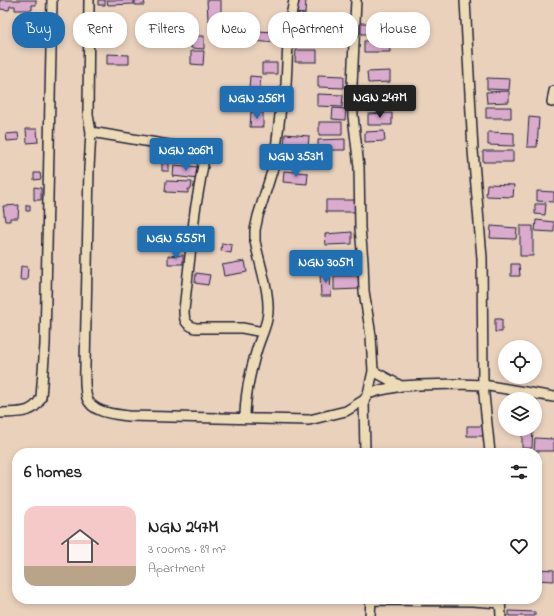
<!DOCTYPE html>
<html lang="en">
<head>
<meta charset="utf-8">
<style>
	body { margin:0; font-family:"Indie Flower",sans-serif; background:#f6f6f6; color:#222; height:100vh; display:flex; flex-direction:column; font-size:15px; white-space:nowrap }
	* { box-sizing:border-box; margin:0 }
	p { font-size:13px; color:#767676 }
	.icon { flex:none; width:22px; height:22px; fill:none; stroke:currentColor; stroke-width:2; stroke-linecap:round; stroke-linejoin:round }
	.map { position:relative; flex:1; overflow:hidden }
	.details { position:absolute; left:12px; top:448px; width:530px; height:156px; display:flex; flex-direction:column; background:#fff; border-radius:16px; box-shadow:0 2px 6px #0003 }
	.details>* { flex:none }
	.top-card { position:absolute; left:12px; top:12px; width:530px; height:36px; display:flex; gap:8px }
	.controls { position:absolute; left:498px; top:340px; display:grid; gap:8px }
	.controls a { display:grid; place-items:center; width:44px; height:44px; border-radius:50%; background:#fff; box-shadow:0 2px 6px #0003; font-size:20px }
	.price { position:absolute; translate:-50% -34px; padding:0 9px; border-radius:4px; background:#1f6fb2; color:#fff; font-size:13px; line-height:26px; filter:drop-shadow(0 1px 2px #0008) }
	.price::after { content:''; position:absolute; left:50%; top:24px; width:12px; height:9px; margin-left:-6px; background:inherit; clip-path:polygon(0 0,100% 0,50% 100%) }
	.price.current { background:#222; color:#fff }
	ul { padding:0; list-style:none }
	li { display:flex; align-items:center; gap:12px; height:100px; padding:0 12px }
	li span { display:grid; place-items:center; flex:none; width:112px; height:80px; border-radius:12px; color:#555 }
	li>.icon { margin-inline-start:auto }
	span .icon { width:48px; height:48px; fill:#fffc; stroke-width:1 }
	li b { font-size:17px }
	h2 { display:flex; justify-content:space-between; align-items:center; height:48px; padding:0 12px; font-size:17px }
	.pill { padding:0 14px; border-radius:16px; background:#fff; box-shadow:0 2px 6px #0003; font-size:14px; line-height:36px }
	.pill.current { background:#1f6fb2; color:#fff }
	.map>svg:first-child { display:block }
	.building { fill:#daabcd; stroke:#22223b }
	.lines { fill:none; stroke-linecap:round; stroke-linejoin:round }
	.minor-casing { stroke:#22223b; stroke-width:12 }
	.minor { stroke:#eddbb8; stroke-width:9 }
</style>
</head>
<body>
<div class="map">
<svg width="554" height="616" viewBox="0 0 554 616">
	<rect width="100%" height="100%" fill="#e9d1bc"/>
	<filter id="ink" filterUnits="userSpaceOnUse"><feTurbulence type="fractalNoise" baseFrequency=".025" numOctaves="2"/><feDisplacementMap in="SourceGraphic" scale="8" xChannelSelector="R" yChannelSelector="G"/><feConvolveMatrix kernelMatrix="1 2 1 2 8 2 1 2 1" color-interpolation-filters="sRGB"/></filter>
	<g filter="url(#ink)">
		<path class="building" d="M0 0H36V5H32V10H15V6H10L9 10 0 9Z
			M98 0H105V5H98Z
			M107 0H134V4L108 5Z
			M135 0H145L144 5H135Z
			M207 0H221V20H208Z
			M296 0H306L305 14 295 13Z
			M241 20H250L248 42H239Z
			M166 22H184V32H166Z
			M361 23H389V34H361Z
			M223 31 233 32V41H223Z
			M254 31 278 32 277 43 253 41Z
			M191 36H204V49L191 48Z
			M389 40 390 52H364V41Z
			M296 50H317V62H295Z
			M191 51H204L203 65 191 64Z
			M107 54 129 55V64H107Z
			M262 63H277V74H262Z
			M390 71V82L368 83 367 72Z
			M318 75 344 76V88L318 87Z
			M250 76 261 77 258 103 248 102Z
			M487 78 510 79 509 90 487 89Z
			M509 91V102L487 103 486 92Z
			M317 94 343 95 342 107 317 106Z
			M486 107H511V118H486Z
			M333 108 346 109 345 120 332 119Z
			M251 112H263V127H250Z
			M392 113V125H368V114Z
			M529 117 539 118 537 147H527Z
			M319 122H342V135H319Z
			M26 129H37L38 142 27 143Z
			M384 131 385 141 365 142V132Z
			M488 132 514 133V146L488 145Z
			M18 133 19 140 7 141 6 134Z
			M285 134 309 136 308 148 284 147Z
			M345 139V150H318V140Z
			M483 151H513V162H483Z
			M162 163H169V171H162Z
			M174 165 199 167 198 179 173 176Z
			M284 171 308 173 307 184 283 182Z
			M34 173H40L41 179 34 180Z
			M166 181 192 182 191 189H188V193L165 192Z
			M487 184 514 185 513 197 486 196Z
			M34 187 41 188V200H34Z
			M537 191 554 192V202L537 201Z
			M326 200H355V212H326Z
			M535 204H546L545 215 535 214Z
			M19 205 18 218H10V221H5L3 206Z
			M26 205H30V211H26Z
			M536 220 554 222V232L535 231Z
			M491 226 517 228 516 239 490 238Z
			M520 226H533V256H520Z
			M352 232V244L326 245 325 234Z
			M165 234 189 235V243L179 242V245L165 244Z
			M222 243 232 245 231 253 221 251Z
			M183 255V264H168V256Z
			M333 260H359V271H333Z
			M245 261 247 272 224 276 222 265Z
			M511 264H519L520 276H511Z
			M21 266 28 267 27 280H20Z
			M330 271 331 296H321L320 272Z
			M196 273 210 275 208 285 195 283Z
			M334 276H358L359 289 334 290Z
			M495 319H502V332H495Z
			M467 426H483V436H467Z
			M522 429H533L532 448H522Z
			M535 438 554 439V451H534Z
			M537 569 554 570V581L537 580Z
			M509 611 535 612V616H509Z"/>
		<g class="lines">
			<defs>
				<path id="minor" d="M89 0 88 115 91 132 89 168 85 366C85 376 84 388 87 398 92 413 115 414 128 416L309 420 346 411 364 400 368 394 381 390 401 386 419 385 458 384 483 385 490 453
					M356 0 352 85 353 116 359 167 360 228 363 261 364 291 371 336 373 371 368 394
					M465 0 473 150 482 258 483 385 554 397
					M552 102 554 91
					M91 132 193 149 200 152 203 165 195 211 184 310C184 320 185 324 195 328H242L263 332
					M373 371 401 386
					M364 400 365 453
					M0 413C17 412 34 415 41 397L45 345 52 0
					M245 418C245 394 250 372 257 349 260 339 265 329 267 319 272 297 259 263 255 241V230L258 216 274 165 281 107 286 85 289 21 292 11 294 0
					M500 599 501 616
					M371 600 473 601 500 603
					M370 616 371 599"/>
			</defs>
			<use href="#minor" class="minor-casing"/>
			<use href="#minor" class="minor"/>
		</g>
	</g>
</svg>
<div class="controls">
<a><svg class="icon" aria-label="locate" viewBox="0 0 24 24"><circle cx="12" cy="12" r="6"/><path d="M12 2v4M12 18v4M2 12h4M18 12h4"/></svg></a>
<a><svg class="icon" aria-label="layers" viewBox="0 0 24 24"><path d="M12 4l9 5-9 5-9-5zM3 14l9 5 9-5"/></svg></a>
</div>
<b class="price current" style="left:380px;top:119px">NGN 247M</b>
<b class="price" style="left:257px;top:120px">NGN 256M</b>
<b class="price" style="left:186px;top:172px">NGN 206M</b>
<b class="price" style="left:296px;top:178px">NGN 353M</b>
<b class="price" style="left:176px;top:260px">NGN 555M</b>
<b class="price" style="left:326px;top:284px">NGN 305M</b>
<div class="top-card">
<a class="pill current">Buy</a>
<a class="pill">Rent</a>
<a class="pill">Filters</a>
<a class="pill">New</a>
<a class="pill">Apartment</a>
<a class="pill">House</a>
</div>
<section class="details">
<h2>6 homes<svg class="icon" aria-label="filters" viewBox="0 0 24 24"><path d="M4 7h16M4 17h16"/><circle cx="9" cy="7" r="2"/><circle cx="15" cy="17" r="2"/></svg></h2>
<ul>
<li><span style="background:linear-gradient(#f6c9c9 75%,#b9a48a 0)"><svg class="icon" aria-label="home" viewBox="0 0 24 24"><path d="M3 11l9-7 9 7M6 9v11h12V9"/></svg></span><div><b>NGN 247M</b><p>3 rooms · 89 m²</p><p>Apartment</p></div><svg class="icon" aria-label="heart" viewBox="0 0 24 24"><path d="M12 20l-8-8c-3-5 5-10 8-4 3-6 11-1 8 4z"/></svg></li>
</ul>
</section>
</div>
</body>
</html>
